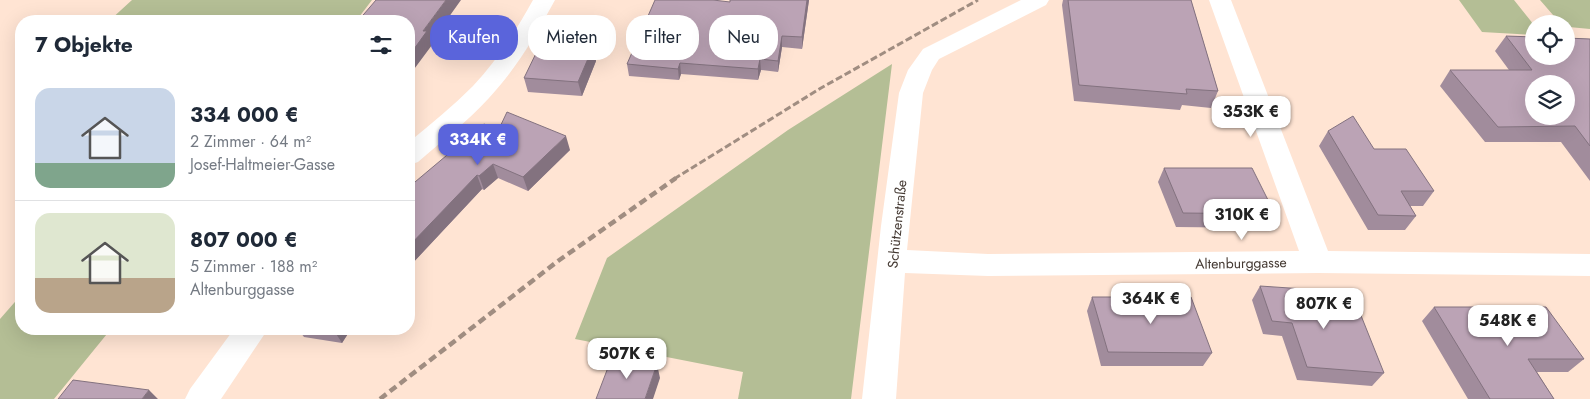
<!DOCTYPE html>
<html lang="de">
<head>
<meta charset="utf-8">
<style>
	body { margin:0; font-family:Jost,sans-serif; background:#f6f6f7; color:#1f2937; height:100vh; display:flex; flex-direction:column; font-size:19px; white-space:nowrap }
	* { box-sizing:border-box; margin:0 }
	p { font-size:16px; color:#747a83 }
	.icon { flex:none; width:28px; height:28px; fill:none; stroke:currentColor; stroke-width:2; stroke-linecap:round; stroke-linejoin:round }
	.map { position:relative; flex:1; overflow:hidden }
	.details { position:absolute; left:15px; top:15px; width:400px; height:320px; display:flex; flex-direction:column; background:#fff; border-radius:20px; box-shadow:0 5px 20px #0002 }
	.details>* { flex:none }
	.hud { position:absolute; left:430px; top:15px; width:475px; height:45px; display:flex; gap:10px }
	.tools { position:absolute; left:1525px; top:15px; display:grid; gap:10px }
	.tools a { display:grid; place-items:center; width:50px; height:50px; border-radius:50%; background:#fff; box-shadow:0 5px 20px #0002; font-size:25px }
	.price { position:absolute; translate:-50% -42px; padding:0 11px; border-radius:10px; background:#fff; color:#222; font-size:16px; line-height:32px; filter:drop-shadow(0 1px 2px #0008) }
	.price::after { content:''; position:absolute; left:50%; top:30px; width:15px; height:11px; margin-left:-8px; background:inherit; clip-path:polygon(0 0,100% 0,50% 100%) }
	.price.selected { background:#5a64db; color:#fff }
	ul { padding:0; list-style:none }
	li { display:flex; align-items:center; gap:15px; height:125px; padding:0 20px }
	li+li { border-top:1px solid #e0e1e3 }
	li span { display:grid; place-items:center; flex:none; width:140px; height:100px; border-radius:15px; color:#555 }
	li>.icon { margin-inline-start:auto }
	span .icon { width:60px; height:60px; fill:#fffc; stroke-width:1 }
	li b { font-size:21px }
	h2 { display:flex; justify-content:space-between; align-items:center; height:60px; padding:0 20px; font-size:21px }
	.chip { padding:0 18px; border-radius:20px; background:#fff; box-shadow:0 5px 20px #0002; font-size:18px; line-height:45px }
	.chip.selected { background:#5a64db; color:#fff }
	.map>svg:first-child { display:block }
	.green { fill:#b4be95 }
	.lines { fill:none; stroke-linecap:round; stroke-linejoin:round }
	.street { fill:#fff; fill-rule:evenodd }
	.rail-far1 { stroke:#a08d81; stroke-width:3; stroke-dasharray:7 3; stroke-linecap:butt }
	.rail { stroke:#a08d81; stroke-width:4.5; stroke-dasharray:8 4.5; stroke-linecap:butt }
	.wall { fill:#a18c9c }
	.shaded-wall { fill:#83727f }
	.building { fill:#bba3b5; stroke:#83727f; fill-rule:evenodd }
	.labels { text-anchor:middle; dominant-baseline:central; stroke-width:4; stroke-linejoin:round; paint-order:stroke }
	.street-label { font-size:14px; fill:#443932; stroke:#fff }
</style>
</head>
<body>
<div class="map">
<svg width="1590" height="399" viewBox="0 0 1590 399">
	<rect width="100%" height="100%" fill="#ffe4d3"/>
	<path class="green" d="M132 0H372L356 21H109Z
		M1459 0H1514L1534 25V35L1482 32Z
		M1540 0H1590V29L1569 27 1566 24 1560 23Z
		M892 64 851 399H738L743 372 575 339 607 258 788 130Z
		M21 295V329H111L54 399H0V319Z"/>
	<g class="lines">
		<path class="street" d="M533 0H555C536 35 516 69 489 98 467 122 442 141 418 162L409 165V142C431 124 453 106 473 86 497 60 516 31 533 0Z
			M1021 0H1049L1046 5 939 59 932 70 923 93 907 250 988 254 1299 251 1209 0H1231L1328 251 1590 254V276L1318 273 988 276 905 273 896 399H862L881 226 899 93 908 70 923 49Z
			M234 329H268L221 399H185L190 389Z"/>
		<path class="rail-far1" d="M674 179 821 88 978 0"/>
		<path class="rail" d="M380 399 558 261 676 178"/>
	</g>
	<path class="wall" d="M730 0H809L802 49 782 47 778 72 761 70 758 80 681 74 679 80 629 76 627 64 730 2Z
		M1063 0H1191L1218 91 1211 108 1182 105 1180 110 1074 101 1062 5Z
		M1506 36 1590 39V181L1561 142H1485L1440 86 1450 70H1509L1495 51Z
		M593 47 596 61 582 96 528 92 524 78Z
		M498 131 570 150 528 191 498 178 484 190 482 189 409 267V187Z
		M1328 131 1374 149 1434 191 1423 206H1410L1416 216 1405 230H1368L1319 146Z
		M1164 168 1275 214 1266 228 1176 227 1158 182Z
		M1260 286 1325 305 1384 373 1372 386 1297 380 1282 336 1263 334 1252 300Z
		M1092 297 1212 353 1203 366H1101L1087 311Z
		M1434 307 1584 359 1568 372H1537L1554 399H1468L1422 321Z
		M298 329H351L342 343 304 337Z"/>
	<path class="shaded-wall" d="M446 0H461L431 42 432 45 409 76V56L423 31Z
		M807 0H809L802 49V37Z
		M782 36V47L778 72V61Z
		M593 47 596 61 582 96 578 82Z
		M760 59 761 70 758 80V69Z
		M680 63 681 74 679 80 678 69Z
		M566 136 570 150 528 191 523 177Z
		M493 164 498 178 484 190 479 176Z
		M477 175 482 189 409 267V246Z
		M333 329H351L342 343Z
		M657 364 660 378 653 399H645Z
		M149 390 158 399H142Z"/>
	<path class="building" d="M376 0H446L423 31H427L409 56V21H358Z
		M655 0H713L730 2V0H807L802 37 782 36 778 61 760 59 758 69 680 63 678 69 627 64Z
		M1068 0H1191L1218 91 1186 89 1187 94 1079 85Z
		M1506 36 1534 37V56H1566V38L1590 39V146L1575 126 1498 127 1450 70H1532ZM1534 84H1566V116H1534Z
		M541 43 593 47 578 82 524 78Z
		M507 112 566 136 523 177 493 164 479 176 477 175 409 246V187L484 124 498 131Z
		M1353 116 1374 149H1406L1434 191H1401L1416 216 1378 215 1328 131Z
		M1164 168H1252L1275 214 1183 213Z
		M1260 286 1319 290 1325 305 1358 308 1384 373 1307 367 1292 323 1272 321Z
		M1092 297H1191L1212 353 1108 352Z
		M1434 307H1546L1584 359H1528L1554 399H1490Z
		M612 357 657 364 645 399H596Z
		M73 380 149 390 142 399H58Z"/>
	<g class="labels">
		<g class="street-label">
			<text transform="translate(897 224) rotate(-84)">Schützenstraße</text>
			<text transform="translate(1241 263) rotate(-1)">Altenburggasse</text>
		</g>
	</g>
</svg>
<div class="tools">
<a><svg class="icon" aria-label="locate" viewBox="0 0 24 24"><circle cx="12" cy="12" r="6"/><path d="M12 2v4M12 18v4M2 12h4M18 12h4"/></svg></a>
<a><svg class="icon" aria-label="layers" viewBox="0 0 24 24"><path d="M12 4l9 5-9 5-9-5zM3 14l9 5 9-5"/></svg></a>
</div>
<b class="price" style="left:1251px;top:138px">353K €</b>
<b class="price selected" style="left:478px;top:166px">334K €</b>
<b class="price" style="left:1242px;top:241px">310K €</b>
<b class="price" style="left:1151px;top:325px">364K €</b>
<b class="price" style="left:1324px;top:330px">807K €</b>
<b class="price" style="left:1508px;top:347px">548K €</b>
<b class="price" style="left:627px;top:380px">507K €</b>
<div class="hud">
<a class="chip selected">Kaufen</a>
<a class="chip">Mieten</a>
<a class="chip">Filter</a>
<a class="chip">Neu</a>
</div>
<section class="details">
<h2>7 Objekte<svg class="icon" aria-label="filters" viewBox="0 0 24 24"><path d="M4 7h16M4 17h16"/><circle cx="9" cy="7" r="2"/><circle cx="15" cy="17" r="2"/></svg></h2>
<ul>
<li><span style="background:linear-gradient(#c9d6e8 75%,#7fa58c 0)"><svg class="icon" aria-label="home" viewBox="0 0 24 24"><path d="M3 11l9-7 9 7M6 9v11h12V9"/></svg></span><div><b>334 000 €</b><p>2 Zimmer · 64 m²</p><p>Josef-Haltmeier-Gasse</p></div></li>
<li><span style="background:linear-gradient(#dfe7d0 65%,#b9a48a 0)"><svg class="icon" aria-label="home" viewBox="0 0 24 24"><path d="M3 11l9-7 9 7M6 9v11h12V9"/></svg></span><div><b>807 000 €</b><p>5 Zimmer · 188 m²</p><p>Altenburggasse</p></div></li>
</ul>
</section>
</div>
</body>
</html>
